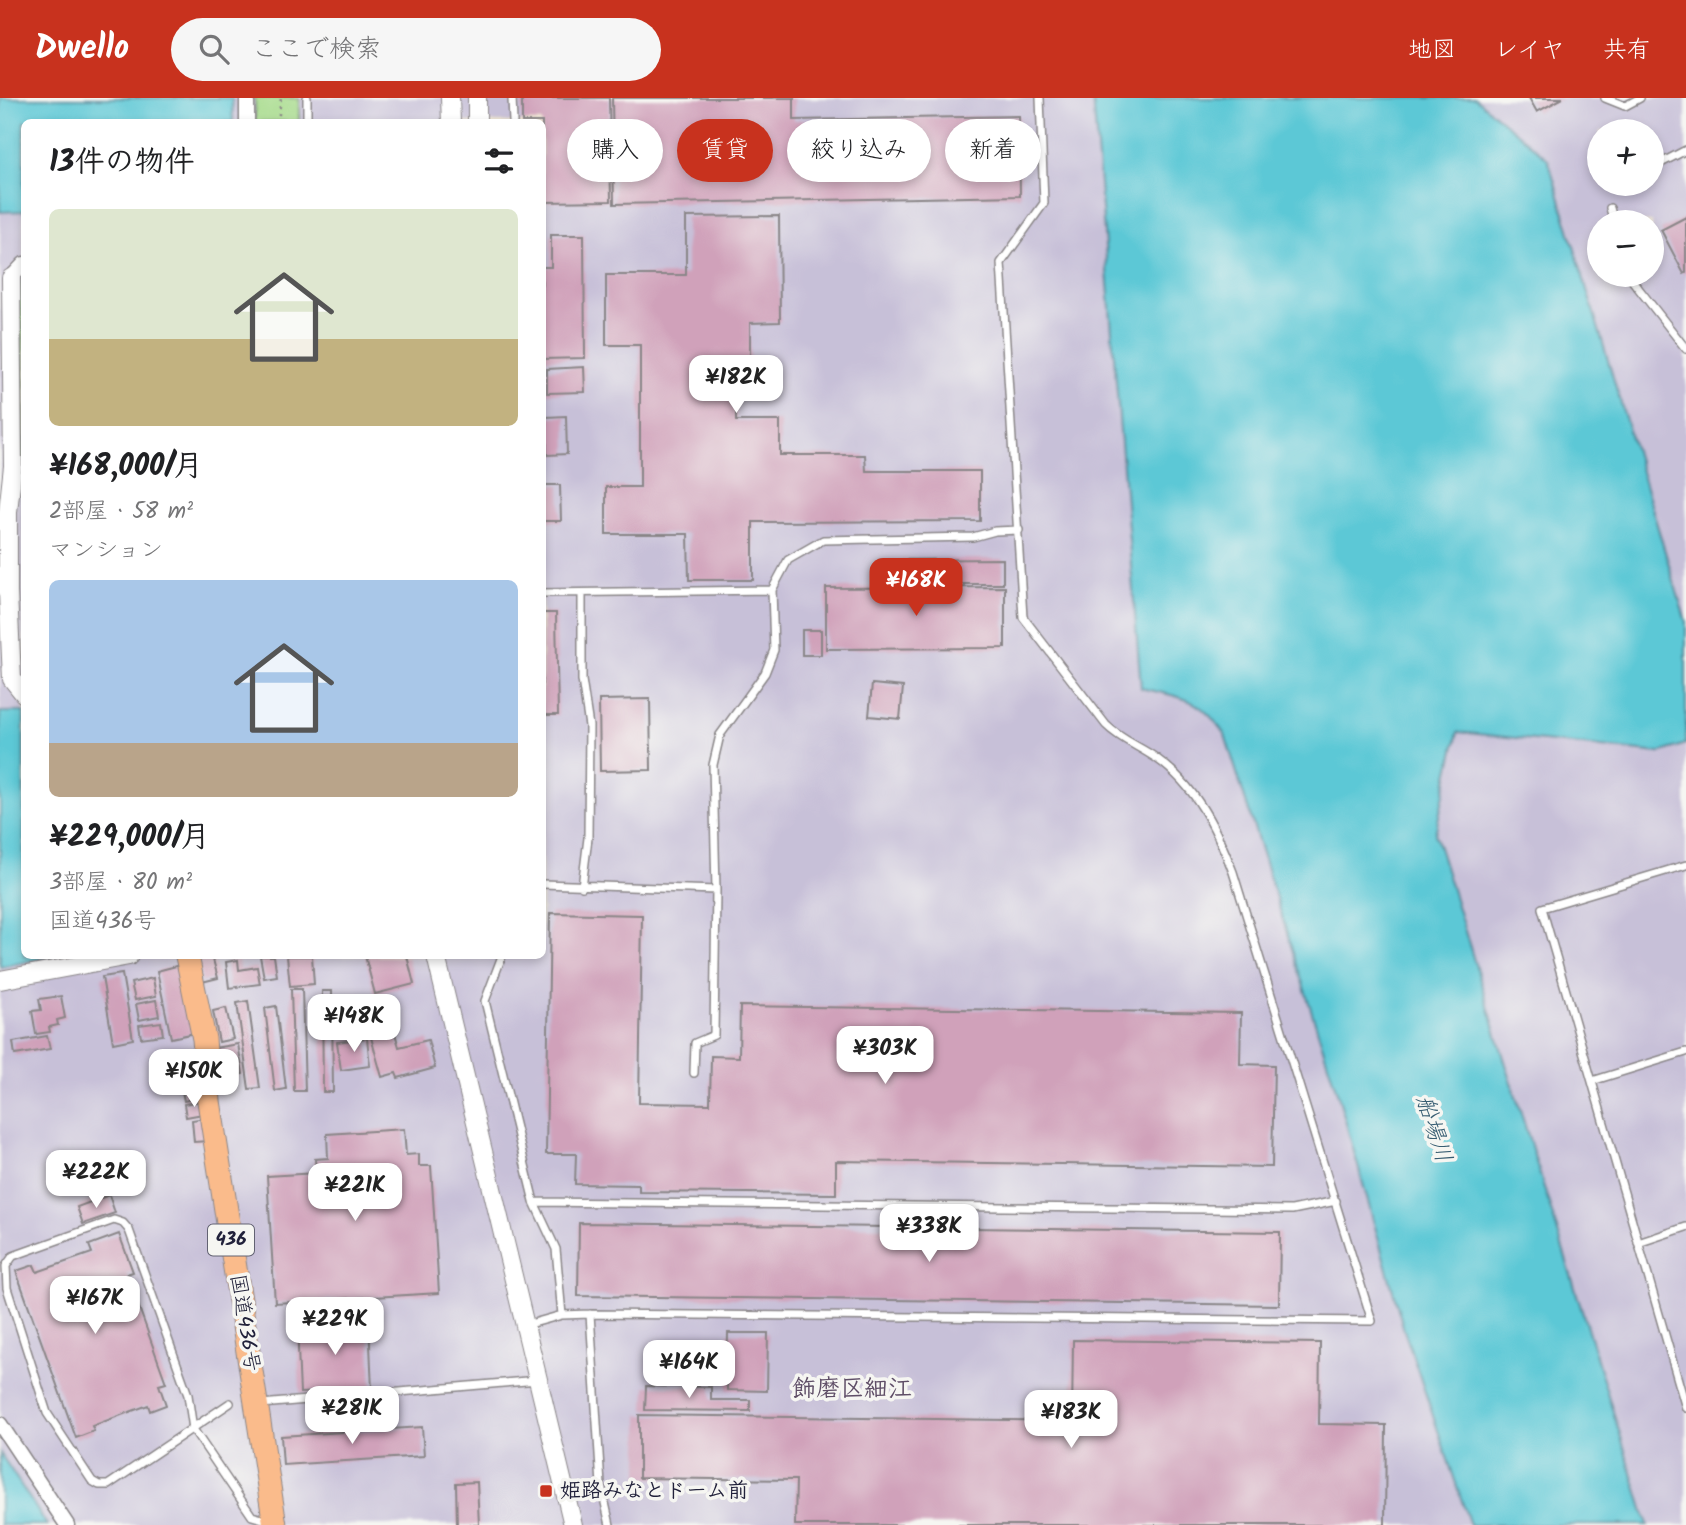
<!DOCTYPE html>
<html lang="ja">
<head>
<meta charset="utf-8">
<style>
	body { margin:0; font-family:Kalam,"Klee One",sans-serif; background:#f6f6f6; color:#202124; height:100vh; display:flex; flex-direction:column; font-size:26px; white-space:nowrap }
	* { box-sizing:border-box; margin:0 }
	p { font-size:23px; color:#757577 }
	.icon { flex:none; width:38px; height:38px; fill:none; stroke:currentColor; stroke-width:2; stroke-linecap:round; stroke-linejoin:round }
	.map { position:relative; flex:1; overflow:hidden }
	.sheet { position:absolute; left:21px; top:21px; width:525px; height:840px; display:flex; flex-direction:column; background:#fff; border-radius:10px; box-shadow:0 4px 10px #0003 }
	.sheet>* { flex:none }
	.hud { position:absolute; left:567px; top:21px; width:665px; height:63px; display:flex; gap:14px }
	.buttons { position:absolute; left:1587px; top:21px; display:grid; gap:14px }
	.buttons a { display:grid; place-items:center; width:77px; height:77px; border-radius:50%; background:#fff; box-shadow:0 4px 10px #0003; font-size:35px }
	.price { position:absolute; translate:-50% -60px; padding:0 16px; border-radius:14px; background:#fff; color:#222; font-size:23px; line-height:46px; filter:drop-shadow(0 2px 4px #0008) }
	.price::after { content:''; position:absolute; left:50%; top:42px; width:21px; height:16px; margin-left:-10px; background:inherit; clip-path:polygon(0 0,100% 0,50% 100%) }
	.price.active { background:#c8321e; color:#fff }
	ul { padding:0; list-style:none }
	li { display:grid; align-content:center; gap:14px; height:371px; padding:0 28px }
	li span { display:grid; place-items:center; height:217px; border-radius:10px; color:#555 }
	li>.icon { margin-inline-start:auto }
	span .icon { width:126px; height:126px; fill:#fffc; stroke-width:1 }
	li b { font-size:30px }
	h2 { display:flex; justify-content:space-between; align-items:center; height:84px; padding:0 28px; font-size:30px }
	.tag { padding:0 24px; border-radius:32px; background:#fff; box-shadow:0 4px 10px #0003; font-size:24px; line-height:63px }
	.tag.active { background:#c8321e; color:#fff }
	header { display:flex; align-items:center; gap:42px; box-sizing:border-box; height:98px; padding:0 35px; background:#c8321e; color:#fff }
	header strong { font-size:33px }
	nav { display:flex; gap:38px; margin-inline-start:auto; font-size:24px }
	.search { width:490px; height:63px; background:#f6f6f6; display:flex; align-items:center; gap:18px; box-sizing:border-box; padding:0 24px; border-radius:38px; color:#757577; font-size:26px }
	.map>svg:first-child { display:block }
	.industrial { fill:#c7c0d8; fill-rule:evenodd }
	.green { fill:#a7dc8c; stroke:#647f64; stroke-width:2 }
	.water { fill:#5cc8d6; stroke:#3f7588; stroke-width:2 }
	.building { fill:#d0a1ba }
	.lines { fill:none; stroke-linecap:round; stroke-linejoin:round }
	.service-casing { stroke:#8a8688; stroke-width:10 }
	.minor-casing { stroke:#8a8688; stroke-width:17 }
	.tertiary-casing { stroke:#8a8688; stroke-width:20 }
	.trunk-casing { stroke:#8a8688; stroke-width:25 }
	.path { stroke:#8a8688; stroke-width:2.5; stroke-dasharray:2 5; stroke-linecap:butt }
	.service { stroke:#fff; stroke-width:7 }
	.minor { stroke:#fff; stroke-width:14 }
	.tertiary { stroke:#fff; stroke-width:18 }
	.trunk { stroke:#fabb8b; stroke-width:23 }
	.poi-dot { fill:#c8321e; stroke:#f6f6f2; stroke-width:2.5 }
	.labels { text-anchor:middle; dominant-baseline:central; stroke-width:7; stroke-linejoin:round; paint-order:stroke }
	.shield { fill:#f6f6f2; stroke:#626272; stroke-width:2 }
	.shield-label { font-size:19px; font-weight:bold; fill:#22223b }
	.street-label { font-size:21px; fill:#22223b; stroke:#f6f6f2 }
	.poi-label { font-size:21px; font-weight:bold; fill:#22223b; stroke:#f6f6f2; text-anchor:start }
	.water-label { font-size:23px; font-style:italic; fill:#365c71; stroke:#f6f6f2 }
	.quarter-label { font-size:24px; font-weight:bold; fill:#5f4e67; stroke:#f6f6f2 }
</style>
</head>
<body>
<header>
<strong>Dwello</strong>
<div class="search"><svg class="icon" aria-label="search" viewBox="0 0 24 24"><circle cx="10" cy="10" r="6"/><path d="M15 15l6 6"/></svg>ここで検索</div>
<nav><a>地図</a><a>レイヤ</a><a>共有</a></nav>
</header>
<div class="map">
<svg width="1686" height="1427" viewBox="0 0 1686 1427">
	<rect width="100%" height="100%" fill="#f6f6f2"/>
	<filter id="ink" filterUnits="userSpaceOnUse"><feTurbulence type="fractalNoise" baseFrequency=".0143" numOctaves="2"/><feDisplacementMap in="SourceGraphic" scale="14" xChannelSelector="R" yChannelSelector="G"/><feConvolveMatrix kernelMatrix="1 2 1 2 8 2 1 2 1" color-interpolation-filters="sRGB"/></filter>
	<filter id="wash" filterUnits="userSpaceOnUse"><feTurbulence type="fractalNoise" baseFrequency=".00686" numOctaves="4" result="noise"/><feDisplacementMap in="SourceGraphic" scale="28" xChannelSelector="R" yChannelSelector="G"/><feGaussianBlur stdDeviation="1.57" result="paint"/><feColorMatrix in="noise" values="0 0 0 0 0 0 0 0 0 0 0 0 0 0 0 0 0 1.4 0 .05"/><feComposite in="paint" operator="in"/></filter>
	<g filter="url(#wash)">
		<rect width="100%" height="100%" fill="#f2e9d5"/>
		<path class="industrial" d="M232 0H1093L1141 590 1197 604 1211 616 1225 637 1340 1004 1404 1232 1470 1427H47L0 1355V869L56 858H542V24H233Z
			M1475 0H1686V524L1548 61ZM1600 33H1652V86H1600ZM1600 124H1652V177H1600Z
			M24 113V614H0V114Z
			M1458 634 1659 655 1686 646V1427H1648L1435 736Z"/>
		<path class="green" d="M255 0H299V24H255Z
			M24 180V393L19 376 22 342 19 187Z"/>
		<path class="water" d="M0 0H232L233 24H24V113L0 114Z
			M1093 0H1475L1548 61 1686 524V646L1659 655 1458 634 1435 736 1648 1427H1470L1404 1232 1340 1004 1225 637C1199 598 1185 601 1141 590Z
			M0 614H24V858H56L0 869Z
			M0 1355 47 1427H0Z"/>
		<g id="blocks">
			<path class="building" d="M522 0H609L611 103 542 104V24H522Z
				M612 0H794V22L1019 18 1020 98 614 106Z
				M1529 0H1563L1537 14Z
				M779 118 780 224 750 225V293H736V323H780V357H865L866 373H980V423L753 424V482H689L688 436H606V389H640V247H606V177H686V119Z
				M1686 119V175L1684 176 1661 132Z
				M551 137H584L585 260 542 261V169H551Z
				M584 269 585 294 547 295V271Z
				M566 318 567 356 547 357 546 319Z
				M542 387H560L561 423H542Z
				M1003 461V486H879V462Z
				M1005 489V550L826 551V490Z
				M542 515H556L558 617H542Z
				M802 532H821V557H802Z
				M872 586 903 589 900 621 869 618Z
				M650 601 651 672 600 673 599 602Z
				M550 815 642 817 639 1005 710 1006 711 958 739 959 740 908 1241 915 1240 966 1274 967 1272 1069 836 1063V1096L639 1094V1087L575 1086 576 1056H546Z
				M212 858 218 880 202 884 197 860Z
				M260 858H274L277 878 264 880Z
				M287 858H312L314 886 290 888Z
				M365 858H407L414 886 375 896Z
				M238 862 239 872 257 869 260 886 229 890 226 864Z
				M180 867 195 935 171 940 157 873Z
				M122 876 133 941 113 945 102 879Z
				M153 880 156 898 135 902 131 885Z
				M291 891H302L305 993H294Z
				M322 893H332L333 994H323Z
				M61 898 65 920 57 922 58 927 49 929 50 934 36 936 32 913 41 912 39 901Z
				M156 902 159 918 139 922 136 906Z
				M248 903 260 990 249 991 237 905Z
				M276 908 286 991 275 993 265 910Z
				M226 910 233 941 219 944 213 913Z
				M362 916 363 929 347 930V940L336 939 337 918Z
				M390 918 399 949 428 942 435 970 398 980 396 975 382 979 367 925Z
				M161 924 163 937 141 940 139 927Z
				M47 938 50 951 15 957 13 944Z
				M367 940 370 968 341 972 337 944Z
				M238 946 243 976 218 980 214 950Z
				M197 985 200 999 184 1003 181 988Z
				M201 1003 203 1016 186 1019 184 1006Z
				M205 1020 208 1043 194 1044 192 1022Z
				M404 1031 406 1057 419 1056V1068H431L439 1195 275 1205 267 1078 316 1075 315 1061 328 1060 327 1036Z
				M109 1097 115 1115 83 1126 77 1109Z
				M579 1125 1280 1134 1279 1207 578 1198Z
				M119 1136 133 1174 127 1176 166 1285 159 1287 166 1307 150 1313 148 1307 92 1328 94 1333 76 1340 16 1173 34 1167 37 1174 92 1155 89 1147Z
				M369 1223 372 1292 300 1295 297 1227Z
				M728 1235H768L767 1293 727 1292Z
				M1073 1242 1320 1245 1319 1326 1386 1327 1385 1427H795L796 1382 639 1380V1317L1072 1323Z
				M646 1288 711 1289V1302H750V1313L645 1312Z
				M422 1329 424 1358 283 1367 281 1338Z
				M477 1384 479 1427H457L456 1385Z"/>
		</g>
	</g>
	<g filter="url(#ink)">
		<use href="#blocks" fill-opacity="0" stroke="#8a8688" stroke-width="2"/>
		<g class="lines">
			<defs>
				<path id="service" d="M307 0V24
					M512 0 513 24
					M1605 0 1625 8 1640 0
					M1659 66 1686 52
					M1610 110 1614 124
					M1628 177 1686 251
					M542 495 772 492
					M1686 767 1542 810 1686 1310
					M542 786 716 792
					M582 789 588 740 589 628 582 582V495
					M502 858 485 903 534 1104 556 1151 562 1217
					M694 975 695 945 714 937 716 792 713 667 720 637 765 575 774 552 772 492 788 462 823 442 973 439 995 433 1019 432
					M1592 983 1686 954
					M534 1104 1292 1112 1336 1103
					M1638 1145 1686 1129
					M590 1216 601 1387 610 1427
					M526 1227 562 1217 590 1216 1372 1223 1233 774C1216 730 1196 688 1156 660 1139 648 1121 642 1106 627L1023 519 1001 165 1044 105 1040 0
					M230 1305 108 1387H99L92 1383 47 1315 7 1190 6 1168 13 1158 114 1122 123 1125 129 1132 188 1297 193 1331 252 1418 270 1423
					M261 1306 538 1282"/>
				<path id="minor" d="M247 0V24
					M11 180 24 166
					M0 1326 67 1427"/>
				<path id="tertiary" d="M450 0 451 24
					M477 0V24
					M11 180 13 368 8 414V494L12 581 24 596
					M436 858 573 1427
					M0 882 129 858"/>
				<path id="trunk" d="M187 858 204 941 209 1003 275 1427"/>
			</defs>
			<use href="#service" class="service-casing"/>
			<use href="#minor" class="minor-casing"/>
			<use href="#tertiary" class="tertiary-casing"/>
			<use href="#trunk" class="trunk-casing"/>
			<path class="path" d="M278 24 281 0"/>
			<use href="#service" class="service"/>
			<use href="#minor" class="minor"/>
			<use href="#tertiary" class="tertiary"/>
			<use href="#trunk" class="trunk"/>
		</g>
	</g>
	<rect class="poi-dot" x="539" y="1386" width="14" height="14" rx="3.5"/>
	<g class="labels">
		<rect class="shield" x="208" y="1126.5" width="46" height="31" rx="5"/>
		<g class="shield-label">
			<text x="231" y="1142">436</text>
		</g>
		<g class="street-label">
			<text transform="translate(244 1225) rotate(81)">国道436号</text>
		</g>
		<g class="poi-label">
			<text x="560" y="1393">姫路みなとドーム前</text>
		</g>
		<g class="water-label">
			<text transform="translate(1433 1031) rotate(72)">船場川</text>
		</g>
		<g class="quarter-label">
			<text x="852" y="1291">飾磨区細江</text>
		</g>
	</g>
</svg>
<div class="buttons">
<a>+</a>
<a>−</a>
</div>
<b class="price" style="left:736px;top:317px">¥182K</b>
<b class="price active" style="left:916px;top:520px">¥168K</b>
<b class="price" style="left:354px;top:956px">¥148K</b>
<b class="price" style="left:885px;top:988px">¥303K</b>
<b class="price" style="left:194px;top:1011px">¥150K</b>
<b class="price" style="left:96px;top:1112px">¥222K</b>
<b class="price" style="left:355px;top:1125px">¥221K</b>
<b class="price" style="left:929px;top:1166px">¥338K</b>
<b class="price" style="left:95px;top:1238px">¥167K</b>
<b class="price" style="left:335px;top:1259px">¥229K</b>
<b class="price" style="left:689px;top:1302px">¥164K</b>
<b class="price" style="left:352px;top:1348px">¥281K</b>
<b class="price" style="left:1071px;top:1352px">¥183K</b>
<div class="hud">
<a class="tag">購入</a>
<a class="tag active">賃貸</a>
<a class="tag">絞り込み</a>
<a class="tag">新着</a>
</div>
<section class="sheet">
<h2>13件の物件<svg class="icon" aria-label="filters" viewBox="0 0 24 24"><path d="M4 7h16M4 17h16"/><circle cx="9" cy="7" r="2"/><circle cx="15" cy="17" r="2"/></svg></h2>
<ul>
<li><span style="background:linear-gradient(#dfe7d0 60%,#c2b280 0)"><svg class="icon" aria-label="home" viewBox="0 0 24 24"><path d="M3 11l9-7 9 7M6 9v11h12V9"/></svg></span><div><b>¥168,000/月</b><p>2部屋 · 58 m²</p><p>マンション</p></div></li>
<li><span style="background:linear-gradient(#a9c7e8 75%,#b9a48a 0)"><svg class="icon" aria-label="home" viewBox="0 0 24 24"><path d="M3 11l9-7 9 7M6 9v11h12V9"/></svg></span><div><b>¥229,000/月</b><p>3部屋 · 80 m²</p><p>国道436号</p></div></li>
</ul>
</section>
</div>
</body>
</html>
